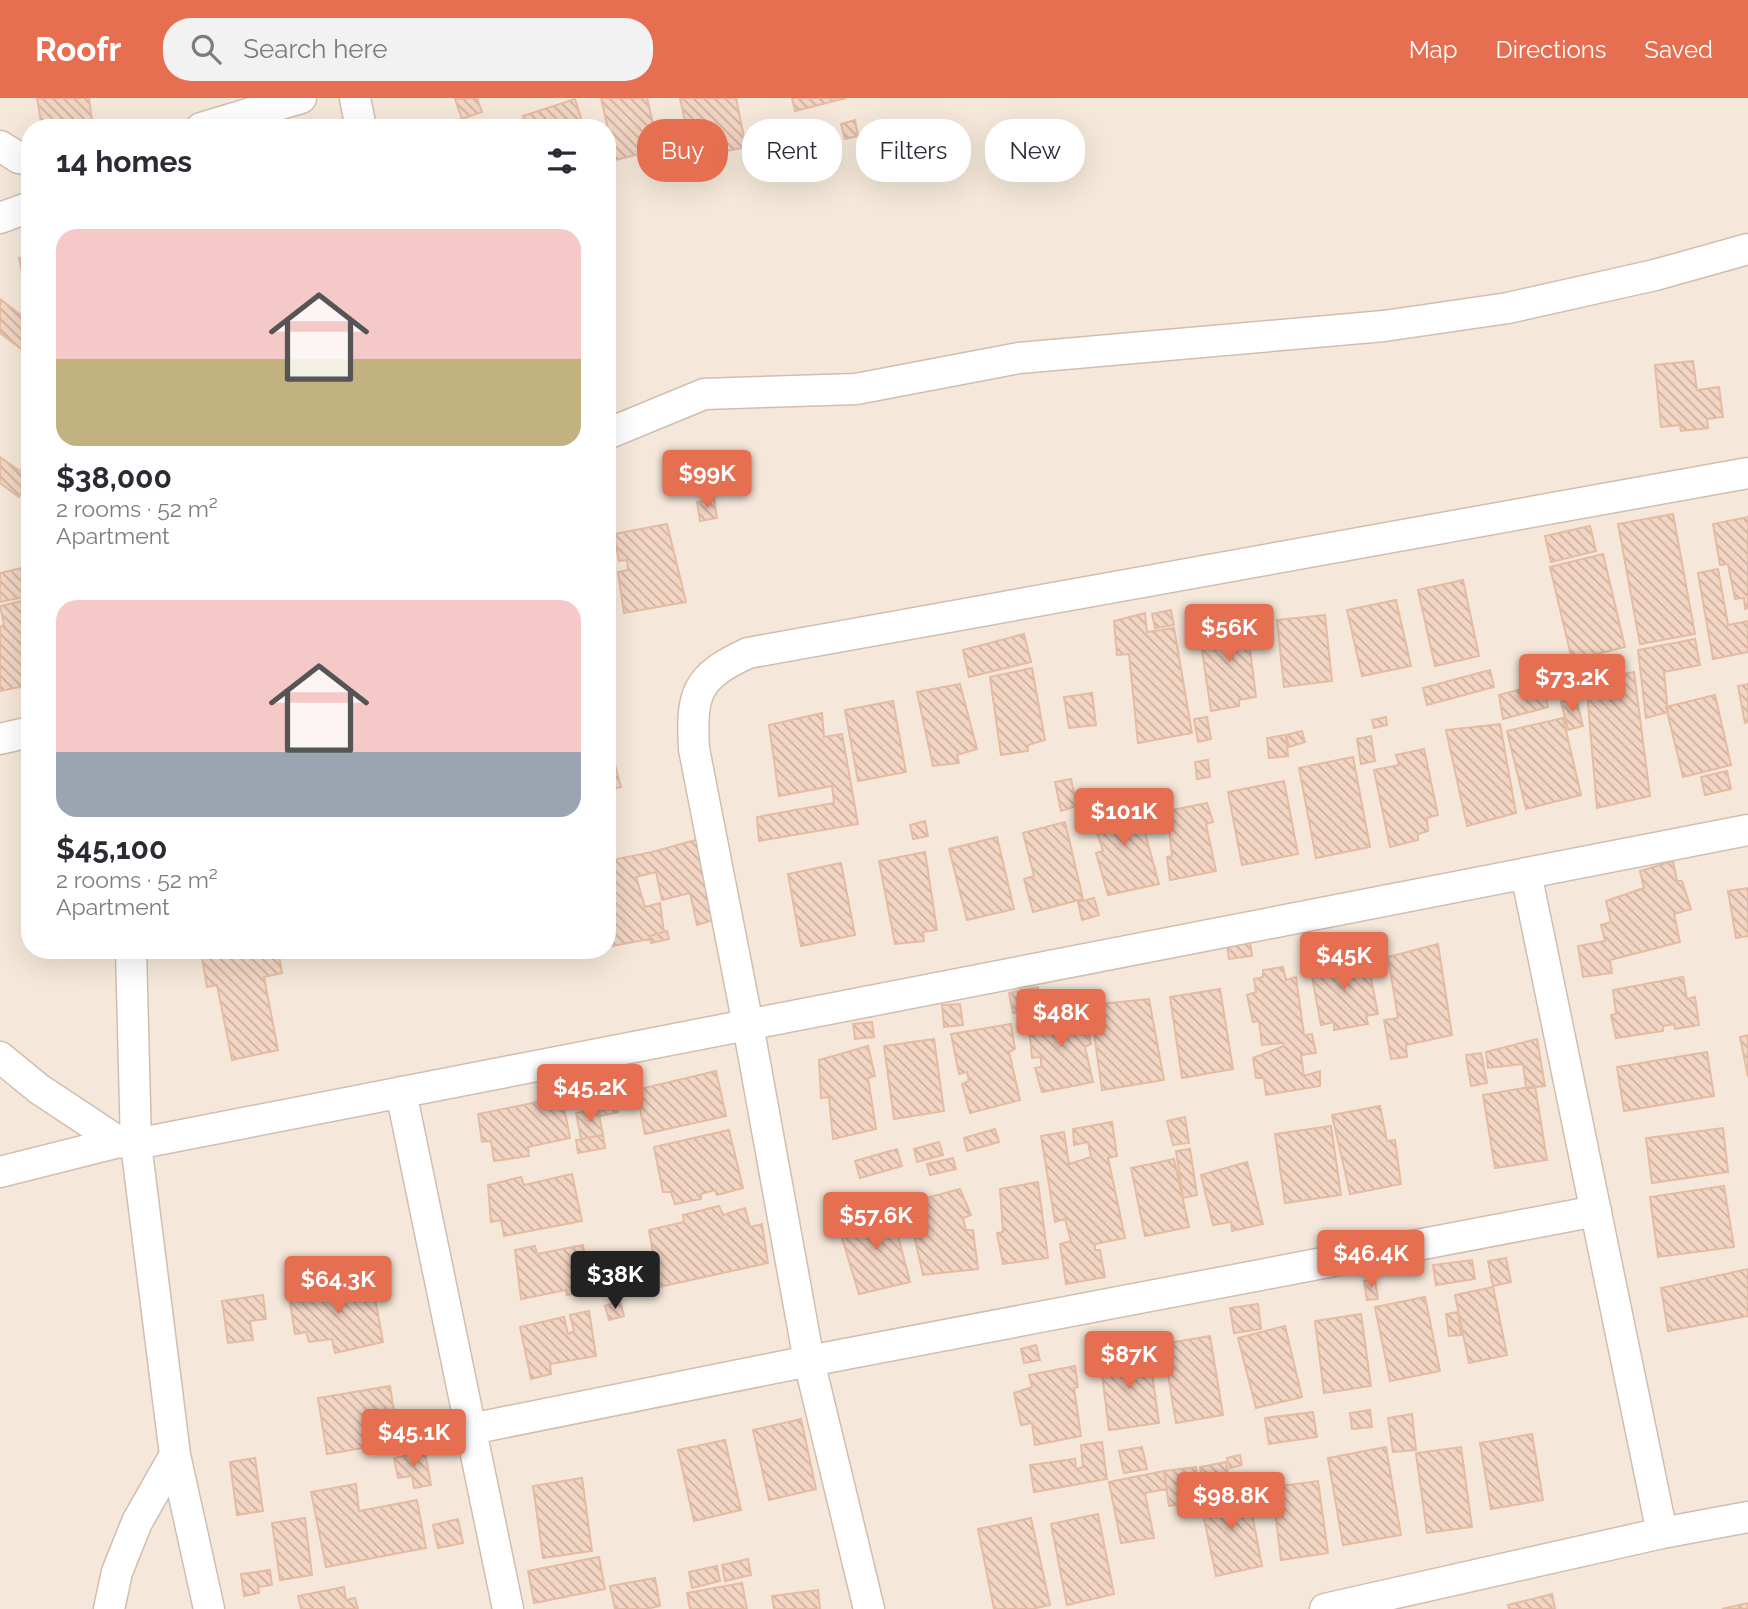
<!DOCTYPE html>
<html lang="en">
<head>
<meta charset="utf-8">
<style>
	body { margin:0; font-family:Raleway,sans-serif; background:#f2f2f3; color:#2b2b33; height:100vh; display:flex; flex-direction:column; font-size:26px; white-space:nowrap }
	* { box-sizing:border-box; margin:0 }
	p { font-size:23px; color:#7c7c81 }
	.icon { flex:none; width:38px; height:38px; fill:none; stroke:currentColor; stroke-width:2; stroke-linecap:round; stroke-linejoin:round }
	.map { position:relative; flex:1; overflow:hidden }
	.panel { position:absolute; left:21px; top:21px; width:595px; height:840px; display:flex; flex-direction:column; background:#fff; border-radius:28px; box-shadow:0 7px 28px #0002 }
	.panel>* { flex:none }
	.top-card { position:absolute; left:637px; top:21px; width:665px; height:63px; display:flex; gap:14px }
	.price { position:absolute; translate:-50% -60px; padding:0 16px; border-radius:7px; background:#e76f51; color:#fff; font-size:23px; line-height:46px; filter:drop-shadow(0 2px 4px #0008) }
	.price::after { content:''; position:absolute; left:50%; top:42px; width:21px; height:16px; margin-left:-10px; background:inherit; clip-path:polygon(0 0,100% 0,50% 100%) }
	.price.selected { background:#222; color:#fff }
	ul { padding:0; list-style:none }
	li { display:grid; align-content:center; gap:14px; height:371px; padding:0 35px }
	li span { display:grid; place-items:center; height:217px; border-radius:21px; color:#555 }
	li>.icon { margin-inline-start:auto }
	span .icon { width:126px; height:126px; fill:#fffc; stroke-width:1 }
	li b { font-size:30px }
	h2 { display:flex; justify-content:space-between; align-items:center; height:84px; padding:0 35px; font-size:30px }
	.pill { padding:0 24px; border-radius:28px; background:#fff; box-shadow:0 7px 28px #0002; font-size:24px; line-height:63px }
	.pill.selected { background:#e76f51; color:#fff }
	header { display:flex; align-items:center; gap:42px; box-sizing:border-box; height:98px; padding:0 35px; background:#e76f51; color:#fff }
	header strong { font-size:33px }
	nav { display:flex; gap:38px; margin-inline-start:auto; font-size:24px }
	.search { width:490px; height:63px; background:#f2f2f3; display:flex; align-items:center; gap:18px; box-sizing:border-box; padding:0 24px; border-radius:28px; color:#7c7c81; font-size:26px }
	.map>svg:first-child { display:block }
	.residential { fill:#f5e8da; fill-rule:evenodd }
	.building { fill:url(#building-back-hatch); stroke:#e6bba3; stroke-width:2 }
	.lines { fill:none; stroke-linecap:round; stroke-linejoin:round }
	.minor-casing { stroke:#d1beb0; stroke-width:33 }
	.minor { stroke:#fff; stroke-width:30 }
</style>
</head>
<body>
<header>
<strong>Roofr</strong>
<div class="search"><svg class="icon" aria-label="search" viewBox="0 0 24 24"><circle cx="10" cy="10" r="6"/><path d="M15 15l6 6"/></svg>Search here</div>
<nav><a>Map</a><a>Directions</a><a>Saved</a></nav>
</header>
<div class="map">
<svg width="1748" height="1511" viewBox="0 0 1748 1511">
	<defs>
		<pattern id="building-back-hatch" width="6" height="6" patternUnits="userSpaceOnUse" patternTransform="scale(1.75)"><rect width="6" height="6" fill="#f3d5c3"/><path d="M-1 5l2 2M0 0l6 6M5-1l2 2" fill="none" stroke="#cab0a1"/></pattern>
	</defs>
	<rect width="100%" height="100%" fill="#fdf6ec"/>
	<path class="residential" d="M0 0H1748V1511H0ZM30 30H607V852H30Z"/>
	<path class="building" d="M37 0H89L93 30H42Z
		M477 0 482 14 462 21 455 1Z
		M601 0H647L659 51 615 62Z
		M680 0H736L746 49 693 60Z
		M792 0H846L795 13Z
		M575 1 584 30H527L523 18Z
		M855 22 858 38 845 41 841 26Z
		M30 157V214L19 160Z
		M0 201 30 224V253L28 256 0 235Z
		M1693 263 1697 292 1719 289 1723 319 1707 321 1708 330 1681 333 1680 327 1661 329 1655 267Z
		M0 359 30 380 19 399 0 385Z
		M714 401 717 420 700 423 697 404Z
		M1673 416 1695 536 1640 546 1618 426Z
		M1748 419V510L1745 511 1744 500 1735 501 1728 466 1720 467 1713 426Z
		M667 426 686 504 624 515 618 474 628 472 627 462 619 463 614 436Z
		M1590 428 1596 453 1551 464 1545 438Z
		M1603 456 1625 549 1572 562 1550 469Z
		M30 468V498L0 504V475Z
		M1718 471 1728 527 1748 523V554L1713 561 1698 475Z
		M1463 482 1479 558 1435 568 1418 492Z
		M30 501V587L0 593V529L4 527 0 508Z
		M1396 502 1411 568 1362 578 1347 512Z
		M1171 512 1174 527 1155 530 1152 516Z
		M1145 515 1147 534 1174 530 1192 635 1138 645 1129 556 1117 557 1114 523Z
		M1325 517 1332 583 1284 589 1277 522Z
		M1251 524 1258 550 1250 551 1256 599 1239 602V608L1211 613 1199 533Z
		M1024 536 1031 564 969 579 963 552Z
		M1695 541 1700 567 1664 574 1668 614 1646 620 1638 552Z
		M1032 570 1045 642 1028 647V653L1001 657 990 579Z
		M1490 572 1494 589 1427 607 1423 590Z
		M1634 574 1650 698 1597 710 1586 583Z
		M1570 578 1571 590 1563 591 1565 598 1546 600 1548 609 1503 621 1499 597Z
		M960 586 977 651 957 657 959 665 933 668 917 594Z
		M1748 586V624L1745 625 1738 588Z
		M1092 595 1096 627 1069 630 1064 599Z
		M1715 597 1731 667 1683 679 1666 609Z
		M1576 601 1583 628 1568 632 1561 604Z
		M893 603 906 674 858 683 845 612Z
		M822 615 824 639 842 636 858 726 759 743 757 719 834 705 832 688 779 698 769 627Z
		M1207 619 1211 641 1198 644 1194 621Z
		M1386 619 1387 627 1374 630 1372 622Z
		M1563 620 1581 697 1526 711 1507 633Z
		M1500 626 1516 715 1467 728 1446 632Z
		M1302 633 1305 644 1289 649 1286 637Z
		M607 637 621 689 607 692Z
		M1286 637 1288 658 1269 660 1267 640Z
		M1371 638 1375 663 1361 666 1357 641Z
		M1424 651 1438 717 1427 720 1428 733 1418 736V742L1390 749 1374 672 1399 667 1396 657Z
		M1353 659 1370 749 1316 760 1299 670Z
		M1208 662 1210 679 1197 681 1195 664Z
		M1727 673 1731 691 1705 697 1701 679Z
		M1071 681 1077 708 1061 713 1055 684Z
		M1284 683 1298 756 1242 767 1228 694Z
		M1135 698 1159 786 1108 797 1096 755 1103 753 1090 713Z
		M1207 705 1213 724 1206 726 1216 773 1170 782 1167 759 1172 758 1167 713Z
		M925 723 928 738 913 741 910 727Z
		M1065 724 1083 801 1033 814 1024 781 1034 778 1023 735Z
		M997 739 1014 811 967 822 949 751Z
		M699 741 720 820 697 827 690 795 662 802 656 774 636 779 645 809 660 805 664 834 650 838V841L612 848 607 813V763L652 754Z
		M925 754 937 832 923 834 924 843 895 846 879 763Z
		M1673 763 1677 783H1682L1691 811 1674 816 1680 844 1610 862 1612 875 1583 879 1578 848 1605 843 1601 827 1611 824 1606 803 1644 790 1640 773Z
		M841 765 855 837 801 848 788 776Z
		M1748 790V838L1736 840 1728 793Z
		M1094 800 1099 817 1082 822 1078 804Z
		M667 833 669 841 651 845 650 838Z
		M1250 844 1252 858 1229 861 1227 847Z
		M1438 846 1452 937 1406 947 1407 959 1391 961 1384 922 1398 920 1388 859Z
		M209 852H278L282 875 264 879 278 952 232 962 217 887 207 889 201 854Z
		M1366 855 1378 916 1366 918 1368 926 1334 932V924L1321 927 1310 868Z
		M1283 869 1286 882 1296 879 1304 937 1312 936 1316 955 1301 957 1304 978 1320 973V988L1266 997 1264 980H1256L1253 960 1284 948 1283 945 1262 947 1259 923 1253 924 1247 897 1256 894 1254 881 1263 879V872Z
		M1683 879 1687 901 1695 899 1699 927 1675 931 1674 926 1663 928V933L1616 940 1611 917 1616 916 1613 892Z
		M1038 889 1042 909 1013 915 1009 895Z
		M1220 891 1233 971 1182 980 1170 899Z
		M1149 901 1164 982 1102 992 1090 907Z
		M960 906 963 927 944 929 942 907Z
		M1084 912 1091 946 1085 949 1093 984 1042 994 1035 970 1041 969V959L1032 960 1028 919Z
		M872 924 874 939 855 941 853 926Z
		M1011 926 1015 951 1009 954 1020 1002 970 1015 962 986 969 983 967 974 959 976 951 936Z
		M1748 937V979L1740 939Z
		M934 941 944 1013 894 1021 884 948Z
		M1537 941 1545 988 1526 990 1523 966 1488 970 1486 954Z
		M868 948 875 978 868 980 876 1031 833 1041 829 999 821 1000 819 962Z
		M1707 954 1714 998 1624 1013 1617 969Z
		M1481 955 1487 985 1471 988 1466 957Z
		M716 973 726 1018 645 1036 636 992Z
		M631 975 637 995 616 1000 618 1014 601 1018 594 983Z
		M1535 988 1547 1062 1495 1070 1483 997Z
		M562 999 570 1040 528 1049 529 1058 494 1063 491 1043 482 1044 478 1016Z
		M1380 1008 1387 1043 1395 1042 1401 1086 1350 1096 1332 1017Z
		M598 1011 603 1037 581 1041 576 1015Z
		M1185 1019 1189 1045 1173 1047 1167 1023Z
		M1112 1024 1117 1058 1108 1060 1125 1140 1095 1146V1152H1100L1105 1179 1066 1186 1060 1146 1071 1143 1065 1121 1055 1124 1041 1038 1064 1034 1069 1066 1091 1059 1088 1044 1074 1047 1073 1031Z
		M1331 1028 1341 1097 1285 1105 1275 1036Z
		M1723 1030 1728 1074 1652 1085 1646 1040Z
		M995 1031 999 1044 967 1053 964 1040Z
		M729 1032 743 1090 717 1097 715 1092 701 1096V1101L675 1106 671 1094H663L654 1049Z
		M603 1037 605 1050 578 1055 576 1042Z
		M939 1044 943 1057 917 1064 914 1051Z
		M897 1051 902 1068 860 1080 855 1063Z
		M1190 1051 1197 1097 1183 1100 1176 1053Z
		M953 1060 956 1071 930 1077 927 1066Z
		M1174 1061 1189 1129 1145 1138 1131 1070Z
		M1247 1064 1263 1126 1232 1133 1231 1124 1213 1127 1201 1077Z
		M572 1076 582 1123 504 1138 501 1122 491 1124 488 1087 521 1079 524 1087Z
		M1038 1084 1048 1160 1003 1166 997 1135 1003 1134 1000 1091Z
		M1724 1088 1734 1149 1658 1159 1650 1099Z
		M960 1091 971 1117 963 1120 966 1132H973L978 1171 923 1177 907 1105Z
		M890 1107 910 1184 859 1196 841 1137 862 1132 857 1114Z
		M719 1108 723 1117 745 1110 750 1129 762 1126 768 1165 659 1189 649 1132 684 1124 683 1117Z
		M583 1147 590 1193 567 1197 566 1192 521 1201 515 1152 535 1148 537 1156Z
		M1506 1160 1511 1184 1493 1188 1488 1163Z
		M1472 1162 1475 1181 1436 1187 1433 1167Z
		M1748 1171V1218L1668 1233 1661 1190Z
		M650 1178 652 1188 638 1192 636 1181Z
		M353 1182 355 1192 373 1189 383 1244 335 1255 332 1241 309 1244 306 1234 295 1236 289 1198Z
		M1375 1182 1378 1201 1367 1202 1364 1183Z
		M1493 1189 1507 1257 1469 1265 1455 1197Z
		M263 1197 266 1221 250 1223 253 1242 228 1245 222 1203Z
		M1425 1199 1440 1273 1390 1283 1375 1209Z
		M620 1203 624 1218 609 1222 605 1208Z
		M1258 1206 1261 1231 1234 1235 1230 1210Z
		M589 1213 596 1258 550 1266 551 1276 531 1281 520 1229 564 1219 568 1236 574 1233 570 1217Z
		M1458 1214 1461 1237 1449 1238 1446 1216Z
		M1361 1216 1371 1288 1324 1295 1315 1223Z
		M1285 1228 1302 1299 1256 1310 1238 1240Z
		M1210 1238 1223 1317 1176 1325 1163 1246Z
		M1036 1247 1040 1262 1024 1265 1021 1251Z
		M1149 1253 1159 1325 1109 1332 1100 1261Z
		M1075 1268 1078 1289 1074 1290 1081 1338 1035 1347 1032 1325 1021 1327 1014 1295 1032 1289 1029 1277Z
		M390 1288 399 1344 327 1356 318 1300Z
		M1370 1312 1372 1329 1352 1331 1350 1315Z
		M1313 1314 1317 1339 1269 1346 1265 1320Z
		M1412 1316 1416 1352 1393 1354 1388 1320Z
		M801 1321 816 1391 769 1402 753 1332Z
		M1532 1336 1543 1402 1491 1411 1480 1345Z
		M725 1342 741 1412 694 1423 678 1352Z
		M1102 1344 1107 1381 1034 1394 1030 1367 1075 1361 1076 1371 1083 1369 1081 1347Z
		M1142 1349 1147 1371 1124 1375 1119 1353Z
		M1386 1349 1401 1437 1343 1447 1328 1360Z
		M1461 1349 1472 1429 1427 1435 1416 1355Z
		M425 1354 431 1387 414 1390 412 1378 398 1380 394 1360Z
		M1240 1357 1242 1367 1230 1370 1227 1360Z
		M255 1360 263 1413 237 1417 230 1364Z
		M1226 1364 1229 1382 1203 1387 1200 1369Z
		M1196 1369 1200 1403 1169 1408 1164 1373Z
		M1164 1373 1167 1391 1145 1395 1154 1440 1121 1445 1109 1384Z
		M582 1380 592 1453 543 1460 533 1388Z
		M1318 1383 1328 1455 1281 1462 1272 1389Z
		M356 1386 359 1413 417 1402 426 1450 326 1469 311 1394Z
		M1247 1390 1262 1468 1216 1478 1200 1401Z
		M1098 1416 1114 1496 1067 1507 1051 1426Z
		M305 1420 312 1477 280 1482 272 1425Z
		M1031 1420 1050 1507 1032 1511H994L978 1431Z
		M458 1421 463 1445 438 1450 433 1427Z
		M599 1459 605 1491 534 1505 528 1473Z
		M748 1461 751 1477 725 1483 722 1467Z
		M717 1468 720 1483 692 1490 689 1474Z
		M270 1472 272 1487 258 1489 259 1495 244 1498 241 1476Z
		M655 1480 660 1508 646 1511H615L610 1488Z
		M742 1485 747 1511H690L687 1495Z
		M344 1489 346 1502 355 1500 358 1511H301L298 1498Z
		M818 1492 820 1511H774L772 1498Z
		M1552 1496 1555 1511H1509L1508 1507Z
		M1748 1505V1511H1722L1726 1510Z"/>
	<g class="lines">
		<defs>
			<path id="minor" d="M355 0 361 30
				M201 30 301 0
				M0 48 19 60 30 62
				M0 120 30 109
				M607 336 704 296 856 291 1019 260 1384 228 1508 210 1655 177 1748 151
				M0 641 30 634
				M1526 775 1662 1435
				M0 959 39 991 119 1044
				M401 994 508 1511
				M0 1074 119 1044 136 1046 1748 732
				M471 1331 809 1263 1596 1113
				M175 1357 209 1511
				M109 1511 117 1474 137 1424 175 1357 136 1046 131 852
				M869 1511 809 1263 748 927 694 651C691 595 696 579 748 555L1748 375
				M1325 1511 1662 1435 1748 1419"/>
		</defs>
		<use href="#minor" class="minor-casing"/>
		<use href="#minor" class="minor"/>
	</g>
</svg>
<b class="price" style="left:707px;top:412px">$99K</b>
<b class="price" style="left:1229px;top:566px">$56K</b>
<b class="price" style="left:1572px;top:616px">$73.2K</b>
<b class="price" style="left:1124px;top:750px">$101K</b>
<b class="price" style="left:1344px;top:894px">$45K</b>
<b class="price" style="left:1061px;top:951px">$48K</b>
<b class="price" style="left:590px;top:1026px">$45.2K</b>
<b class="price" style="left:876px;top:1154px">$57.6K</b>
<b class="price" style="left:1371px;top:1192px">$46.4K</b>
<b class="price selected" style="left:615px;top:1213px">$38K</b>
<b class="price" style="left:338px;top:1218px">$64.3K</b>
<b class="price" style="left:1129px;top:1293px">$87K</b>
<b class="price" style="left:414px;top:1371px">$45.1K</b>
<b class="price" style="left:1231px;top:1434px">$98.8K</b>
<div class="top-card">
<a class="pill selected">Buy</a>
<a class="pill">Rent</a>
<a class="pill">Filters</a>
<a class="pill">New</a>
</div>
<section class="panel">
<h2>14 homes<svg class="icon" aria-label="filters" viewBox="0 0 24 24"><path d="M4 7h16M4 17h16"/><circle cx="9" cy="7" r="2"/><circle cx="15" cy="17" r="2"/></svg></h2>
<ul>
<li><span style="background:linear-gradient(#f6c9c9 60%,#c2b280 0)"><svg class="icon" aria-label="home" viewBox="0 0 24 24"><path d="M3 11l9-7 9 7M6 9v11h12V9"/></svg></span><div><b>$38,000</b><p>2 rooms · 52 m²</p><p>Apartment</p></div></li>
<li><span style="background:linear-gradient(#f6c9c9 70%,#9aa5b1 0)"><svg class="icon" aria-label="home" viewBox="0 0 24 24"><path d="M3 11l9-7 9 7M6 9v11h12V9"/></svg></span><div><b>$45,100</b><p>2 rooms · 52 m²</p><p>Apartment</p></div></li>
</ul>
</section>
</div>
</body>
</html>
